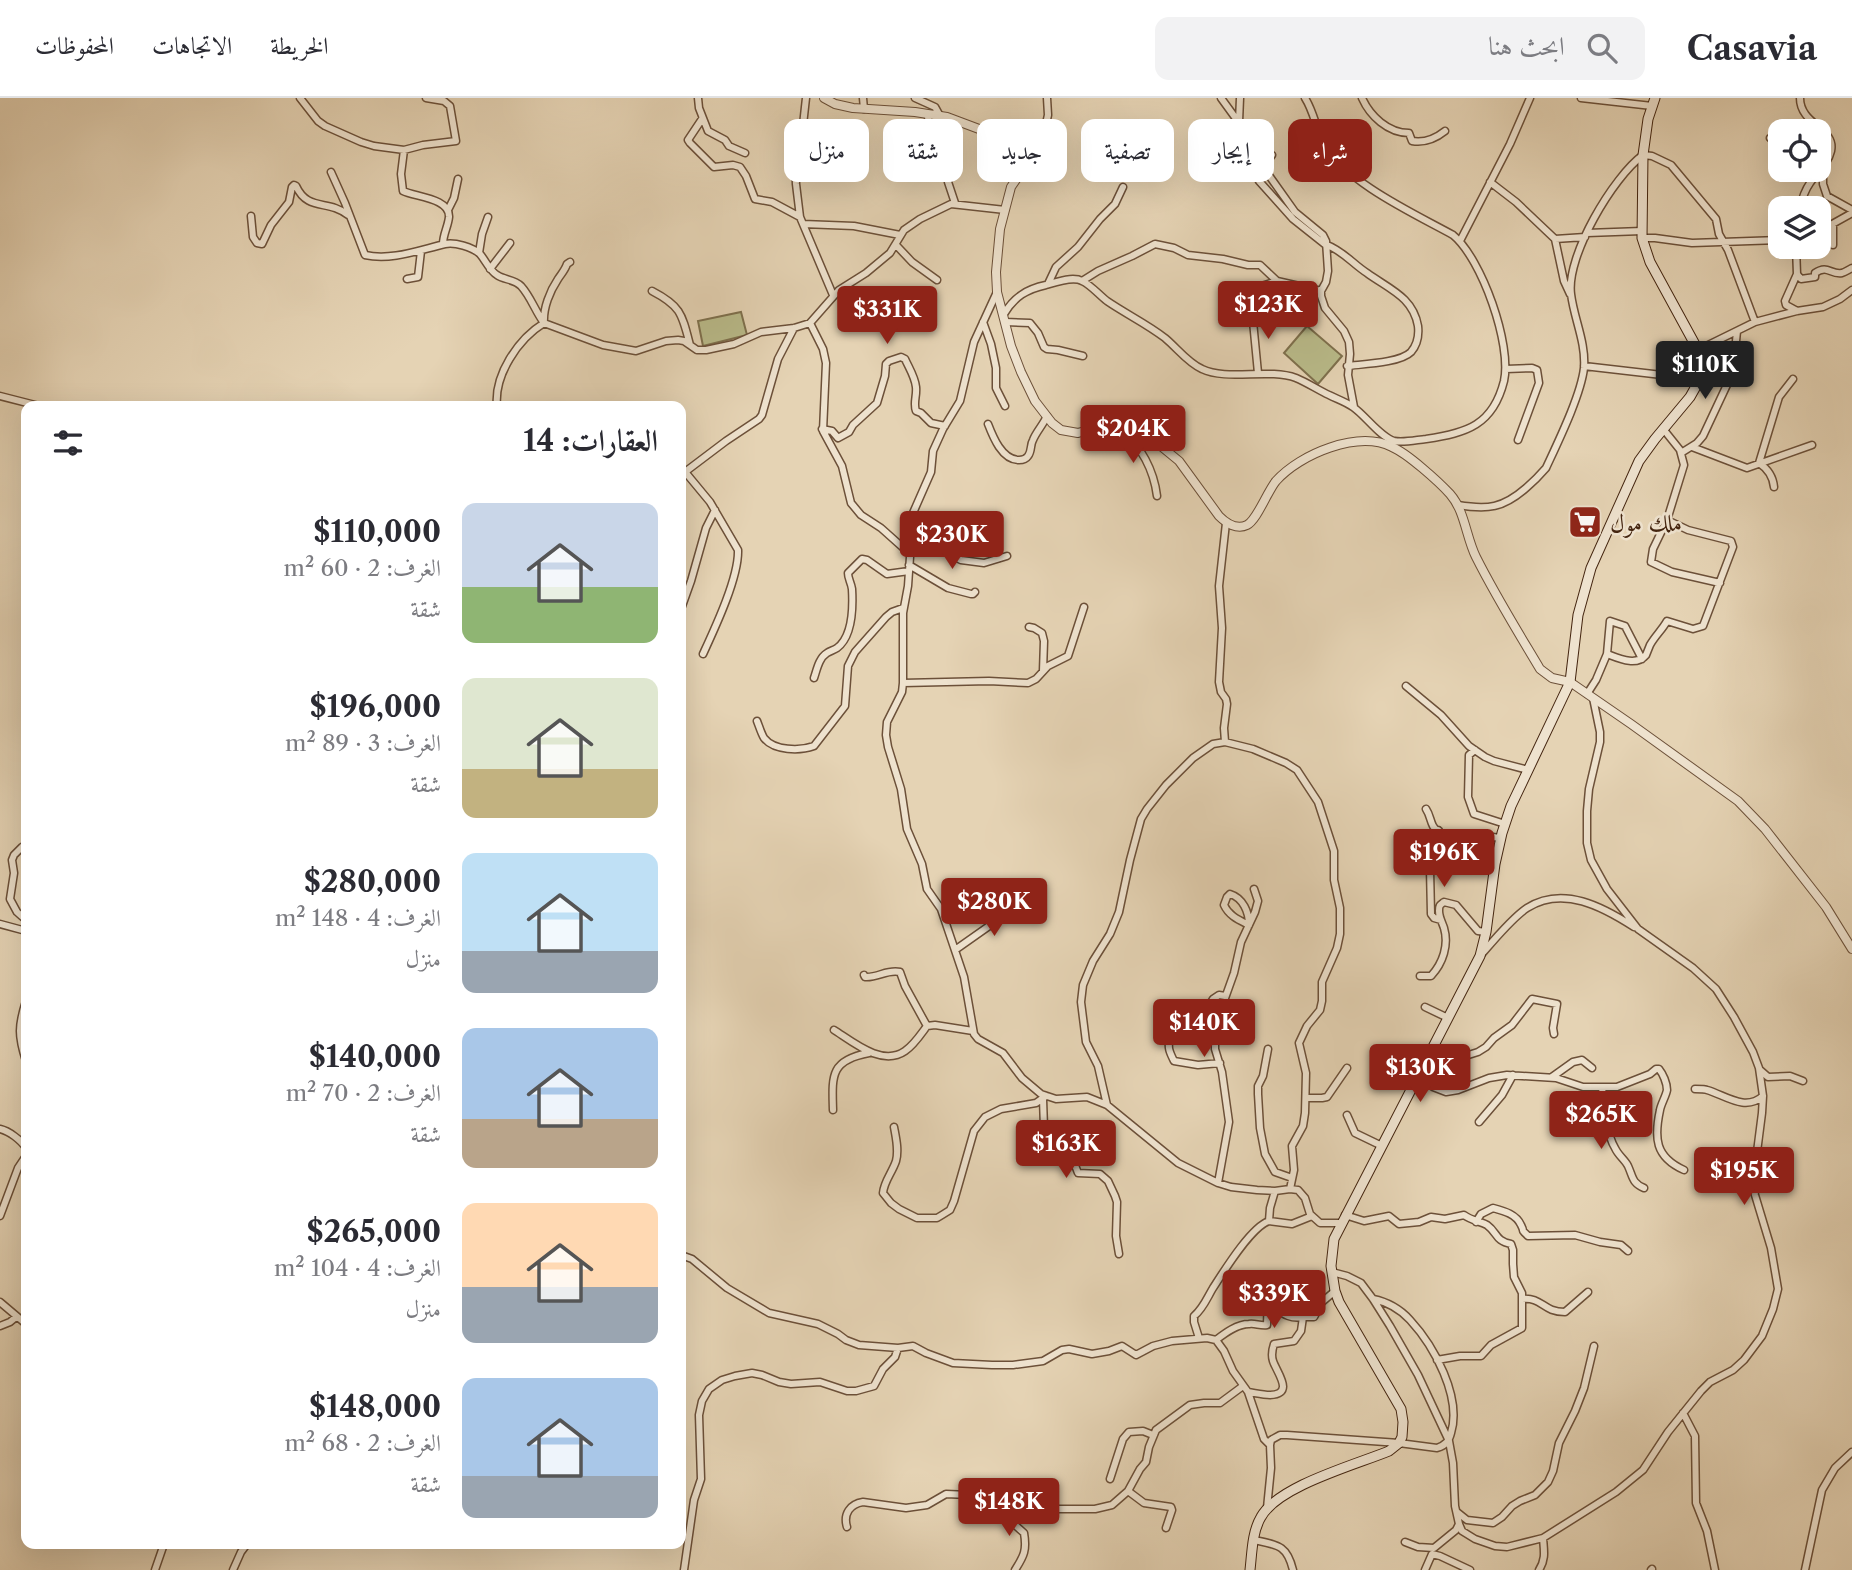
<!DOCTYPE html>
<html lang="ar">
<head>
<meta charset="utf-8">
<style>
	body { margin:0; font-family:"Libre Caslon Text",Amiri,serif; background:#f2f2f3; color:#2b2b33; direction:rtl; height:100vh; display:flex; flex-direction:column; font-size:26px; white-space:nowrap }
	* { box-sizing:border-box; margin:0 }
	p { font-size:23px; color:#7c7c81 }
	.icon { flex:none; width:38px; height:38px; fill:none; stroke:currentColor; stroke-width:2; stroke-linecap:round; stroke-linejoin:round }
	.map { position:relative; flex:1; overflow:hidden; direction:ltr }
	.sheet { position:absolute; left:21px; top:303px; width:665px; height:1148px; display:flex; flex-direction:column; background:#fff; border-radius:14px; box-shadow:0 7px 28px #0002; direction:rtl }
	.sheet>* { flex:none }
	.hud { position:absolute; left:707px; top:21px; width:665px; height:63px; direction:rtl; display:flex; gap:14px }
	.fabs { position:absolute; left:1768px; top:21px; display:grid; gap:14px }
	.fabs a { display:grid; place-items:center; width:63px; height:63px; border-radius:14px; background:#fff; box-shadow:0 7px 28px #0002; font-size:35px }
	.price { position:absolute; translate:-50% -60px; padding:0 16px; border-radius:7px; background:#8f2418; color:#fff; font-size:23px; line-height:46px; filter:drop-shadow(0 2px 4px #0008) }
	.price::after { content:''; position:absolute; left:50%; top:42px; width:21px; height:16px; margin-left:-10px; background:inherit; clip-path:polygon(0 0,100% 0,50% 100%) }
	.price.current { background:#222; color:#fff }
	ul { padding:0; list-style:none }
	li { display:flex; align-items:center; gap:21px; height:175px; padding:0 28px }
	li span { display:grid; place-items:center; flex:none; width:196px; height:140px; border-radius:14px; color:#555 }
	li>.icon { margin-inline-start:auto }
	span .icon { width:84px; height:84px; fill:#fffc; stroke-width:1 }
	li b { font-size:30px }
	h2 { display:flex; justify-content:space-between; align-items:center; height:84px; padding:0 28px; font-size:30px }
	.tag { padding:0 24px; border-radius:14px; background:#fff; box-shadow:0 7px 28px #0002; font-size:24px; line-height:63px }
	.tag.current { background:#8f2418; color:#fff }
	header { display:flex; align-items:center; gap:42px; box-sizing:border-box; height:98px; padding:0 35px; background:#fff; border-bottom:2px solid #e1e1e2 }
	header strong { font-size:33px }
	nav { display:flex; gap:38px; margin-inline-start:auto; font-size:24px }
	.search { width:490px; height:63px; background:#f2f2f3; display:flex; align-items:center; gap:18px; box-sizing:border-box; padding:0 24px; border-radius:14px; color:#7c7c81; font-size:26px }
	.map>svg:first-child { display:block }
	.garden { fill:#b9bb8a; stroke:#7e704d; stroke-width:2 }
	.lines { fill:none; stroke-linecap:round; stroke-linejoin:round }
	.minor-casing { stroke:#6c5039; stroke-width:9 }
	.tertiary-casing { stroke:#6c5039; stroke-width:10 }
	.secondary-casing { stroke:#442510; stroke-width:11 }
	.minor { stroke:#eee2ce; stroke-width:6 }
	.tertiary { stroke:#eee2ce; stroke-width:8 }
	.secondary { stroke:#eee2ce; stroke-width:9 }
	.labels { text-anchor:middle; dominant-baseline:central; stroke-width:5; stroke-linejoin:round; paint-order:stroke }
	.poi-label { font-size:24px; fill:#442510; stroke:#eee2ce; text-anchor:start }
</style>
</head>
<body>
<header>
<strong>Casavia</strong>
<div class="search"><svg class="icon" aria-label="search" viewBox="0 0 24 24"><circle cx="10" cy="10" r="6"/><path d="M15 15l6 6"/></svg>ابحث هنا</div>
<nav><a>الخريطة</a><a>الاتجاهات</a><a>المحفوظات</a></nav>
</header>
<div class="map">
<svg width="1852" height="1472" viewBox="0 0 1852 1472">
	<rect width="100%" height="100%" fill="#e5d3b4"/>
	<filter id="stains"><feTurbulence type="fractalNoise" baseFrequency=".00286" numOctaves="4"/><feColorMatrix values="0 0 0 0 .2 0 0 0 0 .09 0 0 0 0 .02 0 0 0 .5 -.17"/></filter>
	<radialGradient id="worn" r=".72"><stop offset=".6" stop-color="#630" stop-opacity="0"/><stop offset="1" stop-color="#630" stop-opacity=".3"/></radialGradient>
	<path class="garden" d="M741 214 747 237 703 248 698 223Z
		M1307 228 1342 258 1318 286 1284 255Z"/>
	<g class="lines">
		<defs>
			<path id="minor" d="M300 0 318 23 325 28 361 44 374 48 404 52 423 47 456 43 450 8 444 3 426 0
				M698 0 699 10 708 33 725 42 729 48 745 55
				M806 0 802 36 795 65 796 86 800 119 833 197
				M863 0 864 11
				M915 0 935 9 940 18
				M1221 0 1237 22 1252 69 1259 83 1293 121 1327 148
				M1362 0C1370 18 1388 35 1409 35L1412 43C1424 45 1435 41 1445 33
				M1581 0 1652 8
				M1800 0C1800 27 1836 30 1831 53 1828 66 1817 75 1810 85 1805 92 1802 101 1800 110
				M928 16 929 36 934 49 948 66 949 77 948 84 955 105
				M702 21 688 42 690 45 714 69 733 67 740 69 746 78 755 101 772 104 800 119
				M1239 24 1240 0
				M1770 40 1780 49
				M404 52 401 76 403 93C415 99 450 100 449 119 448 129 443 136 443 146
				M1272 57 1263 69 1295 114 1323 137 1326 143 1328 173 1326 184 1321 193V198L1325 210 1344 233 1349 244 1350 256 1348 277 1354 309
				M1026 65 1036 61 1039 57 1048 17 1047 0
				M1823 70V86L1827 98 1852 112
				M331 74 345 105 365 157C391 163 419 152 445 146 455 144 472 149 480 156 486 163 489 172 497 177 504 182 514 181 521 188 531 199 535 213 544 225L603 247 636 253 666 243 678 242 684 243 697 252H706L734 246 761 234 794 230 810 225
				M1490 84 1516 104 1555 141 1585 139
				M448 112 454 100 458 81
				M251 118 253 139 257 145 262 146 271 127 289 104 292 89 294 87 296 88C308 114 328 101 348 117
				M803 126 854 128 900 137
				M1833 126V147
				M1818 134 1852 115
				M1587 135 1642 133
				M1642 140H1655L1692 145 1780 142
				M1555 141 1564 183 1570 196
				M1460 143 1510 46 1530 0
				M896 147 912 164 937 182
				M1327 147C1343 153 1353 166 1367 175 1389 191 1413 199 1418 228 1419 237 1417 247 1411 254 1400 265 1363 266 1347 268
				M1796 149 1797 176 1785 203 1786 207 1797 213
				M479 155 482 136 488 119
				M490 171 510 145
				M1797 176 1801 181 1815 179V175C1828 166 1830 177 1842 175 1845 174 1848 172 1852 170
				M407 181 418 179 421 153
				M1082 183 1098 173 1132 158 1155 146 1174 150 1188 157 1223 161 1248 167H1260L1277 183 1321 193
				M1048 186 1056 169 1078 149 1100 121 1115 106 1123 89
				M1238 191H1252L1277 183
				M652 193C681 208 682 216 690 247
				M997 194 974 244 960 303 943 331 933 353 931 374 913 415 908 488 903 515V585L902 594 887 624 886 637 888 649 901 691 907 731 922 766 927 791 941 811 964 879 974 936 978 941 1003 955 1022 980 1041 996 1056 1001 1087 999 1107 1007 1178 1065 1218 1085 1231 1089 1257 1092 1275 1093 1290 1091 1298 1092 1305 1100 1310 1116 1320 1125H1341
				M1252 213 1258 275
				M1004 216C1014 199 1027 191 1046 187 1056 184 1073 178 1082 183 1091 187 1099 197 1107 203 1126 216 1147 226 1165 240 1177 250 1188 265 1202 271 1227 283 1268 270 1296 280 1308 285 1318 292 1329 297 1337 301 1346 304 1353 309 1365 317 1380 339 1394 343 1403 345 1416 342 1426 341 1467 335 1493 327 1504 283 1512 247 1482 161 1453 137 1413 115 1347 85 1324 46 1316 31 1314 14 1305 0
				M983 224 991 246 996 270V290L1005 308
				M1005 224 1030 225 1038 235 1044 249 1047 251 1058 252 1083 258
				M1698 252 1755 224 1797 213 1823 209 1840 201 1852 192
				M1584 268 1662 277 1699 283
				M1506 271 1532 270 1537 272 1539 285 1518 342
				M0 298 39 308
				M136 308H141
				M497 308C494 277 518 241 544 225 543 210 550 193 558 181 562 175 565 172 567 166L570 164
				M988 326C993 339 1002 362 1019 362 1023 362 1026 361 1028 358 1032 353 1030 347 1033 342 1036 334 1043 327 1047 318
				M822 331 832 333 838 340 849 334 853 327 877 305 885 278 886 266 889 263 901 259 905 261C909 270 915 279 916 289 917 298 913 305 916 313L921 315 931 325 945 328
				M1121 332C1141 347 1154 373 1157 398
				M1692 349 1747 370 1812 347
				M1681 355 1697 345 1703 338 1733 274 1737 233
				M686 375 710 404 738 452C739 479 715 530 703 556
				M681 377 726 343 759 321 762 317 778 261 794 230
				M1774 389C1773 378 1768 371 1759 365L1779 299 1793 281
				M1458 407C1488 412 1503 410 1526 390 1533 384 1540 377 1546 370 1558 344 1581 297 1584 270 1586 244 1574 221 1571 196 1566 158 1613 79 1643 57L1652 58 1671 67 1716 121 1719 136 1728 152 1755 224
				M1667 422 1653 451 1651 464 1672 474 1720 485
				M911 425 951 449 957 460 961 462 984 465 1007 458
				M1226 425 1219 488 1222 530 1219 584 1221 594 1226 601 1227 606 1224 630 1225 644 1253 651 1286 665 1297 672 1318 704 1334 753V782L1340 810V836L1337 850 1322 884V903L1320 912 1307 928 1299 945 1306 975 1305 1015 1303 1028 1292 1048 1294 1072 1290 1091
				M909 455 881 430 861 417 851 405 842 368 823 333 826 265 823 251 810 225 839 192 866 175 890 155 904 132 920 121 951 106 1005 112
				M909 467 948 490 971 496H973L975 494
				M681 511 691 483 706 430 715 412
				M1029 529 1034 530 1042 535 1044 543 1043 573
				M1607 556C1618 560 1636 569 1646 557 1646 557 1650 547 1650 547 1655 538 1662 532 1667 523L1693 531 1703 528 1733 449 1731 443 1688 432 1667 422 1684 367 1680 352 1664 332
				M814 580C817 571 819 560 827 555 830 553 834 552 837 550 853 538 853 508 852 491 851 484 848 481 848 475L862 461 867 462 887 476 909 473
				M903 585 989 583 1028 585 1036 581 1048 568 1068 558 1084 509
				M1406 588 1441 617 1469 648 1485 659 1494 663 1528 672
				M1587 596 1596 582 1607 556 1610 523 1625 528 1642 561
				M757 623C759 628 761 635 764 640 774 653 800 653 814 648L845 608 848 568 855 554 886 519 892 514 903 510
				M1475 652 1469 657 1468 699 1474 716 1505 726
				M1426 711C1430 717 1430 722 1433 728 1439 737 1437 727 1441 737 1445 746 1442 751 1453 755 1458 751 1461 745 1466 742 1476 736 1489 739 1501 740
				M26 747 22 749 14 757 12 762 14 775 10 801 17 814 26 822
				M1430 771 1431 816 1434 820 1441 822
				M1230 796C1243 800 1249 814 1249 827 1239 822 1229 818 1224 807L1227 799Z
				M0 826 26 833
				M955 852 1019 807
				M1481 857C1493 843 1512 820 1527 810 1563 787 1603 809 1634 829
				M864 877 865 879C878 880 887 871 900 874L905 888 927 928
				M1420 878H1431C1443 865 1449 847 1444 830 1442 824 1439 819 1439 813 1439 807 1440 807 1444 804L1456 807 1478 833 1486 834
				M26 903C18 928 18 938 26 963
				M1425 909 1448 920
				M834 932C853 944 882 969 905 953 914 947 921 936 927 928L935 927 973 933
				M1268 951 1263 978 1258 988V996L1260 1030 1265 1056 1275 1074 1292 1080
				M1426 963 1442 972 1462 959 1478 954 1486 949 1494 940 1512 927 1532 901 1557 906 1553 930 1554 936
				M1220 965 1198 967 1174 963C1170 955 1167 949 1170 941L1176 939 1184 921 1189 916H1204L1213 901 1219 897 1225 898
				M1760 972 1768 979 1790 978 1803 983
				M1419 976 1433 989 1446 994 1458 992 1489 980 1507 977 1556 980 1583 989H1617L1650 976 1656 971H1659C1663 976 1667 985 1667 992 1666 998 1661 1006 1660 1012 1654 1040 1655 1059 1684 1072
				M1552 979 1573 964 1582 962 1592 970
				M1602 989C1604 1007 1606 1035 1615 1050 1618 1057 1625 1062 1628 1068 1633 1079 1632 1085 1644 1090
				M1695 991C1697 991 1705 991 1707 992 1725 997 1745 1014 1763 998
				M1306 1000H1322L1327 999 1347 970
				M1043 1001 1045 1059 1048 1062 1051 1063 1073 1062 1078 1075 1100 1076 1108 1083 1115 1098 1117 1104 1116 1138 1119 1156
				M1107 1007 1098 968 1086 944 1081 904 1083 887 1093 863 1110 836 1119 814 1130 762 1141 721 1147 711 1166 687 1193 660 1213 646 1225 644
				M833 1012C832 978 830 962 869 955
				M1347 1017 1355 1035 1382 1048
				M1479 1024 1502 997 1513 977
				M894 1029C896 1040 899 1052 896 1063 892 1075 884 1083 883 1095L891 1105 899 1111 917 1120H937L942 1117 950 1112 954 1103 974 1033 985 1019 1001 1011 1036 1005 1046 998
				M0 1031C9 1033 21 1042 26 1050
				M1218 1085 1229 1024 1222 974 1215 951V937L1219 917 1234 875 1241 844 1255 814 1258 803 1254 791
				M1345 1117 1364 1123 1389 1118 1399 1126 1419 1124 1431 1119 1445 1121 1464 1117C1472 1123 1480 1123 1487 1127 1498 1135 1495 1143 1511 1146L1513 1152V1166L1514 1179 1522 1195V1230L1491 1247 1481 1258H1460L1437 1262
				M0 1118 18 1070 26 1058
				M1269 1123 1292 1126 1312 1118
				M1476 1124 1481 1116 1493 1110C1504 1113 1516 1116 1521 1127 1526 1137 1519 1129 1528 1138L1575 1137 1600 1144 1621 1147 1628 1153
				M681 1157 692 1161 727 1190 769 1215 818 1226 838 1236 846 1242 859 1247 898 1250 913 1248 926 1255 953 1265 992 1267H1013L1043 1263 1062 1252 1069 1251 1092 1256 1109 1253 1122 1248 1136 1257 1153 1248 1172 1243 1207 1240 1216 1242 1224 1253 1233 1273 1248 1294 1264 1341 1270 1347 1271 1370 1267 1410
				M1332 1174 1347 1178 1361 1185 1373 1201 1390 1228 1418 1277 1449 1343 1453 1365 1455 1408 1459 1426 1462 1433 1475 1441 1495 1448 1507 1449 1543 1440 1616 1394 1643 1372 1668 1334 1701 1293 1710 1284 1733 1272 1744 1262 1762 1238 1773 1211 1778 1191 1771 1150 1755 1097 1753 1085 1762 1015 1763 998 1759 970 1753 954 1734 919 1716 891 1693 870 1638 831 1607 791 1591 762 1587 745V713L1589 691 1600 644V634L1593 600
				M1522 1201C1543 1199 1542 1214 1565 1214L1588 1194
				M0 1204 26 1226
				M1268 1206C1280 1213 1288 1222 1303 1219
				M0 1228 10 1224 16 1219
				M1199 1240 1194 1224V1218C1203 1211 1207 1200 1213 1190 1224 1173 1251 1129 1269 1123L1270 1110 1275 1093
				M1216 1242C1225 1235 1237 1226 1249 1226 1255 1225 1260 1228 1267 1227L1268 1196 1278 1185
				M1248 1294C1255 1295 1263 1297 1270 1297 1295 1296 1277 1275 1273 1263 1271 1257 1272 1252 1274 1246L1294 1243 1301 1233 1303 1219H1314L1322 1204 1335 1193
				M1683 1315 1695 1338 1696 1405 1707 1433 1715 1472
				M1270 1347 1271 1342 1280 1337H1287L1399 1345 1437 1350C1446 1347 1449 1343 1451 1335 1462 1299 1434 1248 1410 1222 1400 1211 1388 1204 1373 1201
				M1110 1381 1123 1341 1129 1334 1143 1333 1153 1337
				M1128 1393 1144 1405 1171 1409 1172 1412 1166 1430
				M1010 1413 1015 1427 1024 1435C1027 1452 1024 1458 1015 1472
				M1457 1414 1467 1422 1493 1425 1502 1419 1512 1408 1520 1403 1535 1397 1548 1384 1553 1373 1559 1345 1575 1313 1584 1290 1594 1248
				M847 1429C843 1416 850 1406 863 1404L906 1410 927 1407 946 1396 969 1397 975 1400 986 1409 1010 1413 1021 1409 1041 1411H1095L1112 1407 1128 1393 1140 1371 1146 1364 1149 1349 1156 1332 1190 1307 1204 1305H1220L1243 1288
				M1254 1442C1278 1447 1287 1447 1293 1472
				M1405 1444 1418 1449 1434 1450 1456 1432 1459 1426
				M155 1472 164 1446
				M233 1472 241 1454 247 1446
				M684 1472 694 1402 701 1381 699 1317 702 1303 709 1291 722 1282 735 1278 752 1275 762 1277 779 1284 791 1286 820 1284 847 1293H856L874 1288 883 1271 895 1259 898 1250
				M1425 1472 1432 1456 1440 1458 1470 1472
				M1539 1472C1546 1461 1544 1453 1543 1440
				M1651 1472 1652 1471
				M1805 1472 1822 1392 1835 1370 1852 1354"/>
			<path id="tertiary" d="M824 0 835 6 853 10 915 14 947 19 1003 40 1023 56 1026 65 1024 70 1011 89 1000 131 996 174 997 194 1011 248 1021 274 1035 303 1052 325 1061 332 1078 335 1095 330 1112 329 1130 332 1151 340 1179 363 1219 418C1226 425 1237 432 1247 427 1257 422 1267 394 1276 383 1300 356 1358 332 1392 349 1407 355 1439 384 1450 396 1465 413 1466 439 1476 459 1495 497 1518 534 1540 571L1552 580 1570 584 1631 626 1738 703 1765 731 1826 809 1852 851"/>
			<path id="secondary" d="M1250 1472C1252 1455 1252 1434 1261 1419 1278 1388 1355 1367 1389 1353L1399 1345 1402 1339 1403 1324 1401 1311 1339 1204 1335 1193 1331 1168 1334 1141 1480 858 1486 834 1495 766 1502 735 1511 708 1570 584 1578 517 1591 470 1639 363 1655 341 1690 299 1699 283 1701 265 1698 252 1650 164 1642 140 1643 57 1648 21 1655 0"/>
		</defs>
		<use href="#minor" class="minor-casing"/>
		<use href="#tertiary" class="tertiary-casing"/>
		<use href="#secondary" class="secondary-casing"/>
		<use href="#minor" class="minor"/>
		<use href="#tertiary" class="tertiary"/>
		<use href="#secondary" class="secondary"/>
	</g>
	<defs>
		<symbol id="supermarket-square" viewBox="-11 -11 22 22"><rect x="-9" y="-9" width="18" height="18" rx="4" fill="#8f2418" stroke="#eee2ce"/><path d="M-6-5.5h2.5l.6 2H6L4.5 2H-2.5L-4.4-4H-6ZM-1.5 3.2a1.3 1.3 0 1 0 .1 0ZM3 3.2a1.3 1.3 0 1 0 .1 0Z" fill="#fff"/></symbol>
	</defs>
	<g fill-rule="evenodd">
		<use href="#supermarket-square" x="1566" y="405" width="38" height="38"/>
	</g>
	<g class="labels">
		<g class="poi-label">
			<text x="1610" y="424">ملك مول</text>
		</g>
	</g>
	<rect width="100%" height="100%" filter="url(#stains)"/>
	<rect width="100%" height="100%" fill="url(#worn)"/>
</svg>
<div class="fabs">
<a><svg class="icon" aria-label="locate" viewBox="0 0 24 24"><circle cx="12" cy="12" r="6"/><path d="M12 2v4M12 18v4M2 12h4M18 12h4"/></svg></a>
<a><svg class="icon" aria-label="layers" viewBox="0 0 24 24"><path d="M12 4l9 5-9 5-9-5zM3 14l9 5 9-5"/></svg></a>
</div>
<b class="price" style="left:1268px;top:243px">$123K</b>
<b class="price" style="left:887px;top:248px">$331K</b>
<b class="price current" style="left:1705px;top:303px">$110K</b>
<b class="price" style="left:1133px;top:367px">$204K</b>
<b class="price" style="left:952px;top:473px">$230K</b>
<b class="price" style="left:1444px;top:791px">$196K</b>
<b class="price" style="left:994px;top:840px">$280K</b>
<b class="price" style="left:1204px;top:961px">$140K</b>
<b class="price" style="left:1420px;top:1006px">$130K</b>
<b class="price" style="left:1601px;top:1053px">$265K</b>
<b class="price" style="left:1066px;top:1082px">$163K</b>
<b class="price" style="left:1744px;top:1109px">$195K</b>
<b class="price" style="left:1274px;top:1232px">$339K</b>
<b class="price" style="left:1009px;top:1440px">$148K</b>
<div class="hud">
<a class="tag current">شراء</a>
<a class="tag">إيجار</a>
<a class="tag">تصفية</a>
<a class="tag">جديد</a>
<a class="tag">شقة</a>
<a class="tag">منزل</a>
</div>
<section class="sheet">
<h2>العقارات: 14<svg class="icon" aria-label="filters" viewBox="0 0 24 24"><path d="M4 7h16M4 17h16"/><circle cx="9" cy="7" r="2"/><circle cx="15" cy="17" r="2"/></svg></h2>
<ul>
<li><span style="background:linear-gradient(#c9d6e8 60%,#8fb573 0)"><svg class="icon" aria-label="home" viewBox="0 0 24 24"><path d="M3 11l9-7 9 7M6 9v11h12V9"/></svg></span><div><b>$110,000</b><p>الغرف: 2 · 60 m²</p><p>شقة</p></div></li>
<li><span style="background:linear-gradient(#dfe7d0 65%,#c2b280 0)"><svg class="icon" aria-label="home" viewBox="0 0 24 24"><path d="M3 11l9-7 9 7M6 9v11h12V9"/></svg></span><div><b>$196,000</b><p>الغرف: 3 · 89 m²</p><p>شقة</p></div></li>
<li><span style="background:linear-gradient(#bfe0f5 70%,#9aa5b1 0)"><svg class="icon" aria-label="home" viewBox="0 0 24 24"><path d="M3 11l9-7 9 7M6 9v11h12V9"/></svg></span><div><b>$280,000</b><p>الغرف: 4 · 148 m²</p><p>منزل</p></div></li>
<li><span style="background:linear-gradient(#a9c7e8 65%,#b9a48a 0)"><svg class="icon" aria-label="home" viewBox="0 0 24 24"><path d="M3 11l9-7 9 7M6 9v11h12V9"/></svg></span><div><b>$140,000</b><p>الغرف: 2 · 70 m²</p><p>شقة</p></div></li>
<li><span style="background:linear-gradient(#ffd9b3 60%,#9aa5b1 0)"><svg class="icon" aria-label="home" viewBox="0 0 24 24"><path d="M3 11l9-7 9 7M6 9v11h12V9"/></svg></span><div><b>$265,000</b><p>الغرف: 4 · 104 m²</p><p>منزل</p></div></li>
<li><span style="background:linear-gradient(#a9c7e8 70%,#9aa5b1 0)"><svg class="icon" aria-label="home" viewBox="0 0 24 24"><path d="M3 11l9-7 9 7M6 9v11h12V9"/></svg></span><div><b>$148,000</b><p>الغرف: 2 · 68 m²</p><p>شقة</p></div></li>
</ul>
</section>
</div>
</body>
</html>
